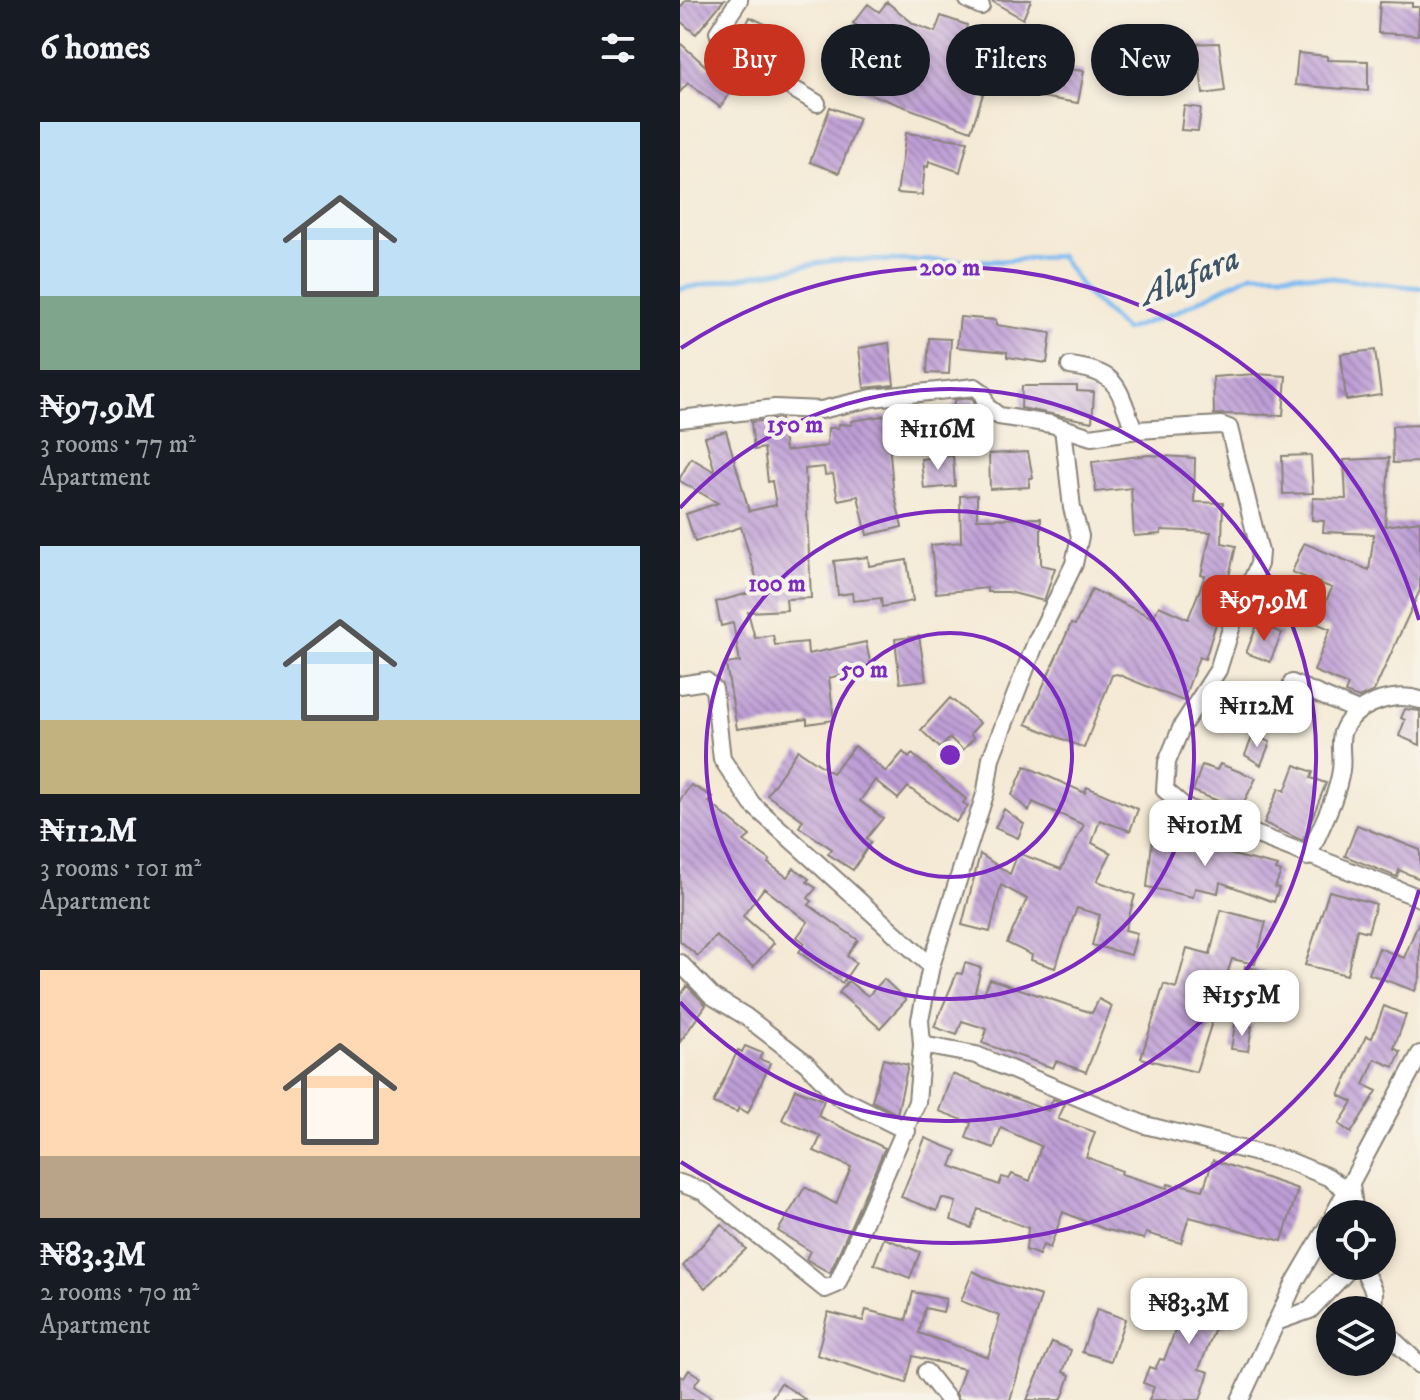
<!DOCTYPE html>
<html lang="en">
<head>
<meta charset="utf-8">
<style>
	body { margin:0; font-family:"IM FELL DW Pica",serif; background:#20242c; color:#f1f3f6; height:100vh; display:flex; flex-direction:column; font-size:30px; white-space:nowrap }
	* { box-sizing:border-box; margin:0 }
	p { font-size:26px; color:#9ea1a6 }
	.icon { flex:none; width:44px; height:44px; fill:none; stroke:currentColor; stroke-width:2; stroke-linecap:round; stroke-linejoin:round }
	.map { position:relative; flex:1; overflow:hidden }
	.sheet { display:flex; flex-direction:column; background:#171b24; width:680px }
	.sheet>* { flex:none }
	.banner { position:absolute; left:24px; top:24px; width:596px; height:72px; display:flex; gap:16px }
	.fabs { position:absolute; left:636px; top:1200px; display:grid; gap:16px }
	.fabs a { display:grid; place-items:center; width:80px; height:80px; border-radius:50%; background:#171b24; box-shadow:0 4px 12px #0003; font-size:40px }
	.price { position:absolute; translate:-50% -68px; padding:0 18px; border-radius:16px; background:#fff; color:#222; font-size:26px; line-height:52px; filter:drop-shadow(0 2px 4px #0008) }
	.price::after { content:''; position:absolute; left:50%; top:48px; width:24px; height:18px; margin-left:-12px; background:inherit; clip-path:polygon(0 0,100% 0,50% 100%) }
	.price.active { background:#c8321e; color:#fff }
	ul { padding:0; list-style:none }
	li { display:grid; align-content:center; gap:16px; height:424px; padding:0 40px }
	li span { display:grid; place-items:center; height:248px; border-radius:0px; color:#555 }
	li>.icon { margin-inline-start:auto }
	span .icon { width:144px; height:144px; fill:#fffc; stroke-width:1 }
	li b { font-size:34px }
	h2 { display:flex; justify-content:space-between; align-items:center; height:96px; padding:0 40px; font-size:34px }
	.chip { padding:0 28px; border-radius:36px; background:#171b24; box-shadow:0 4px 12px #0003; font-size:28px; line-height:72px }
	.chip.active { background:#c8321e; color:#fff }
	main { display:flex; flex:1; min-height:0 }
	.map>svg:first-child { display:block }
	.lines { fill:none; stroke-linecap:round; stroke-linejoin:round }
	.stream { stroke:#7fbbf1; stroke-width:5 }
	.building { fill:url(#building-back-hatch) }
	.street-casing { stroke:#888278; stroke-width:20 }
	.street { stroke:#fff; stroke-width:16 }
	.ring { fill:none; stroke:#7b2cbf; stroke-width:4 }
	.labels { text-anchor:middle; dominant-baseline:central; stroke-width:8; stroke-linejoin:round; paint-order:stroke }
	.water-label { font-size:36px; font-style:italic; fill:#3f5467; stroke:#f7f3e8 }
	.centre { fill:#7b2cbf; stroke:#f7f3e8; stroke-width:4 }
	.ring-label { font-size:24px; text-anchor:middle; font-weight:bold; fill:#7b2cbf; stroke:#f7f3e8; stroke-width:8; stroke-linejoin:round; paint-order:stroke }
</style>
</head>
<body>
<main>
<section class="sheet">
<h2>6 homes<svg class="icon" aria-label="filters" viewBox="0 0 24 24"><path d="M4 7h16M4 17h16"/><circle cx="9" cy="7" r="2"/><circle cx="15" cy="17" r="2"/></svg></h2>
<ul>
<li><span style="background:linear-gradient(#bfe0f5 70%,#7fa58c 0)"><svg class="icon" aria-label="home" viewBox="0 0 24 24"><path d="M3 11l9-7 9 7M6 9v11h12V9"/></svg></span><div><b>₦97.9M</b><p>3 rooms · 77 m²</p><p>Apartment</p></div></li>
<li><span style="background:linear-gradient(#bfe0f5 70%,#c2b280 0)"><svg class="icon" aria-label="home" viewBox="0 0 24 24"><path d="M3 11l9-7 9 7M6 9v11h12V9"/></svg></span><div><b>₦112M</b><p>3 rooms · 101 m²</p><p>Apartment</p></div></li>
<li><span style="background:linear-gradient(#ffd9b3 75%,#b9a48a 0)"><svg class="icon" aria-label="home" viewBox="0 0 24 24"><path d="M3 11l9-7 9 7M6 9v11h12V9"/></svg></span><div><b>₦83.3M</b><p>2 rooms · 70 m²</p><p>Apartment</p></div></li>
</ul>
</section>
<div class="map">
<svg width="740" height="1400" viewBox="0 0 740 1400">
	<defs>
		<pattern id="building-back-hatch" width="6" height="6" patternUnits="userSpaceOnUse" patternTransform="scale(2)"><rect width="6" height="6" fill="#be9ed6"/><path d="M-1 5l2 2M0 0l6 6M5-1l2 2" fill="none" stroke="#9a80ad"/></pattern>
	</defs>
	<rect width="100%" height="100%" fill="#f7f3e8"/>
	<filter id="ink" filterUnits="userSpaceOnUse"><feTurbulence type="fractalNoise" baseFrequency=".0125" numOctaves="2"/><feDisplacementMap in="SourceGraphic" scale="16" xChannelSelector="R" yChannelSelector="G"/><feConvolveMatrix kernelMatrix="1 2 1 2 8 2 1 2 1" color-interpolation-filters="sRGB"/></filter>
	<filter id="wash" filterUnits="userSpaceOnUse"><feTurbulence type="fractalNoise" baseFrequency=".006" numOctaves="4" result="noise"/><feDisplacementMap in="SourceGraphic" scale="32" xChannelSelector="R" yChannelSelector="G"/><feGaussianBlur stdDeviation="1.8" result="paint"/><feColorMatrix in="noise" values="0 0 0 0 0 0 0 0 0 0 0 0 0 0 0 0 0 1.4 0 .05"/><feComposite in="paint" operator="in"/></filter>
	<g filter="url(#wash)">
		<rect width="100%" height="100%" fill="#f4e9d4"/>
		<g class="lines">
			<path class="stream" d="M0 289 155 260 322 261 380 256 407 294 445 330 496 312 572 274H616L740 288"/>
		</g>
		<g id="blocks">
			<path class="building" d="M6 0H44L16 34 0 21V8Z
				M310 0H351L343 19Z
				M207 2 234 24 255 32 261 16 287 25 286 30 313 35 312 43 324 45 314 93 304 91 291 131 178 90 187 63 243 81 173 23 188 4 199 12Z
				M700 2 732 3V7H739L738 35 698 33Z
				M70 17 96 29 81 57 57 43Z
				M0 43 28 68 31 65 57 84 40 107 8 83 0 92Z
				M539 43 545 91 523 94 519 62 502 63 501 44Z
				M618 53 647 56V60L688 61V91L615 85Z
				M356 66 404 71 398 103 361 97 364 81 354 79Z
				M504 106 521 108 518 131 501 130Z
				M150 107 179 118 159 173 130 162Z
				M226 133 288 141 280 172 249 161 248 167 245 166 242 195 217 193Z
				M280 317 316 320V325L371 333 367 363 327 357V352L277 347Z
				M249 338 271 339 269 374 247 373Z
				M209 343 214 385 184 388 179 348Z
				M695 350 701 395 666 400 661 354Z
				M576 374 606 376 603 415 534 414 533 377Z
				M342 386H397V391L414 392 412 422 341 408Z
				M292 398 301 416 300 445 272 443 274 400Z
				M202 416 209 417 213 441 209 442 213 488 222 527 187 535 178 496 158 500 153 474 145 475 144 467 125 469 131 598 106 599 107 610 68 612 75 638 93 635 95 645 127 642 128 654 186 642 191 667 149 678 154 720 127 724V719L57 729 46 664 60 662 53 623 41 626 36 602 80 590 61 527 15 542 6 514 38 503 0 481V478L11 458 35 472 25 437 46 431 69 511 96 505 92 481 88 482 84 448 74 450 71 422 101 419 105 451 147 446 148 428H158L159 424 172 425 171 421Z
				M740 425V462L713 463 712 426Z
				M348 452 353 478H349V487L310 489 309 454Z
				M468 455 515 458 514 502 543 503 542 543 556 546 544 598 525 659 519 657 503 701 437 674 432 675 404 748 346 724 391 624 395 625 412 589 473 618 479 606 508 619 525 576 521 575 531 532 481 530V534L454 536 451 488 416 492 412 462Z
				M631 455 633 493 603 494 602 456Z
				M273 456 275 486 244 489 241 459Z
				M709 458 705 526 740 521V590L694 691 679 698 665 693 668 685 634 671 650 629 636 623 652 588 612 572 624 543 689 570 694 534 643 532 644 521 632 520 633 498 666 499 664 460Z
				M297 495V519L361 518V565L375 568 364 601 329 592H307V588L256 593 251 545 281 542 280 496Z
				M188 557 189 566 227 560 233 601 202 607 201 598 173 601 172 593 158 595 154 561Z
				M578 623 602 633 590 662 566 653Z
				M239 636 246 680 220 683 215 639Z
				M270 698 300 723 290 734 294 738 283 750 270 738 260 748 241 730Z
				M725 709 740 711V745L719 736 725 720 721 718Z
				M573 735 590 742 581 765 565 755Z
				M175 746 206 772 223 752 229 758 232 754 286 799 283 803 288 806 276 822 228 787 218 799 195 780 180 801 203 818 186 839 191 842 173 870 148 854 152 849 119 827 123 820 87 795 118 750 152 773Z
				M540 764 576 778 560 810 513 791 522 765 537 770Z
				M615 765 633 772 631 778 646 783 623 841 584 823 599 788 605 791Z
				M345 766 405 793 407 787 458 809 450 831 420 820 412 843 431 853 417 881 455 895 445 930 457 933 451 955 412 945 420 915 397 908 375 968 351 960 352 955 327 943 347 899 321 885 310 932 282 925 300 854 330 874 338 853 381 869 404 825 353 802 349 811 332 795Z
				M11 785 33 797 29 802 70 836 64 841 90 860 88 863 107 877 114 868 129 879 127 882 136 888 128 898 132 901 129 905 178 940 167 956 176 963 162 983 119 952 125 943 117 937 128 922 84 888 63 916 94 943 73 967 36 936 18 956 0 941V800Z
				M324 809 344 824 338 838 315 828Z
				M677 825 740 850V879L719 870 717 877 665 856Z
				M479 826 506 832 505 837 521 843 519 847 598 866 596 870 601 872 595 887 599 888 594 902 540 882 538 893 515 888 513 897 467 887 472 843 476 844Z
				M649 891 696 904 688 932 677 929 667 975 625 965Z
				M541 910 586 922 575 964 552 959 516 1072 461 1058 484 984 496 988 507 948 530 954Z
				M740 919V977L735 991 689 974 699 948 724 958Z
				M285 963 301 968 295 992 303 995 310 979 412 1013 419 999 432 1006 406 1072 376 1061 373 1068 302 1043 307 1029 282 1021 277 1035 254 1027 277 973 282 974Z
				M565 966 600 976 592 1005 560 996Z
				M204 979 226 1000 200 1028 159 993 168 981 188 996Z
				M7 986 26 1005 0 1042V996Z
				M704 1006 726 1015 714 1048 721 1052 714 1067 695 1059 684 1085 697 1091 671 1133 659 1124 673 1102 659 1095 686 1036 692 1038Z
				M555 1024 572 1026 568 1051 551 1049Z
				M65 1046 82 1053 79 1059 90 1063 68 1113 59 1108 57 1112 33 1103 58 1050 62 1052Z
				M203 1059 228 1065 217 1114 192 1101Z
				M272 1074 368 1111 373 1099 385 1104 378 1119 415 1132 406 1157 442 1171 441 1174 487 1188 488 1184 499 1187V1184L523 1190 533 1160 618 1189 602 1241 509 1217 501 1243 466 1233 464 1239 424 1229 383 1212 370 1248 363 1245 359 1255 346 1250 348 1228 298 1209 291 1228 271 1220 276 1202 262 1198 257 1211 221 1197 245 1138 277 1151 271 1166 319 1185 322 1177 329 1179 332 1174 350 1181 361 1146 321 1128 314 1148 286 1138 291 1123 259 1111Z
				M115 1089 144 1100 138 1116 205 1148 150 1273 126 1259 130 1251 98 1231 125 1187 156 1204 171 1167 134 1151 141 1136 102 1120Z
				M41 1224 66 1249 25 1288 3 1266Z
				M204 1238 240 1252 230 1278 194 1264Z
				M293 1271 315 1282 361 1296 330 1400H279L276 1393 284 1369 233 1356 226 1383 137 1355 148 1312 183 1321 186 1310 226 1320 233 1292 266 1299 263 1312 245 1308 239 1333 308 1357 320 1316 281 1301Z
				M506 1286 545 1293 543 1297 554 1300 545 1328 536 1326 519 1369 529 1372 520 1400H469L474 1387 463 1383 469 1367 475 1369 480 1359 484 1360 501 1315 497 1314Z
				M417 1309 445 1319 431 1361 402 1352Z
				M372 1342 391 1350 383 1372 390 1375 385 1391 381 1400H347Z
				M9 1370 20 1377 14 1386 35 1400H0V1376L4 1378Z
				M101 1383 126 1400H90Z"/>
		</g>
	</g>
	<g filter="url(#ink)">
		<use href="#blocks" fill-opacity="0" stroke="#888278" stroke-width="2"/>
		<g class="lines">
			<defs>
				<path id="street" d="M59 0 38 32 43 47 137 103
					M288 0 301 6
					M390 366C439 372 437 387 453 427L457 430 541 425 549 428 580 552 579 564 553 622 538 670 502 726 487 762 485 790 505 807 740 898
					M0 419 95 408 141 410 192 398 295 387 302 392 306 406 319 416 371 424 411 437 457 430
					M612 683 678 711
					M0 685 26 681 34 689 42 759 72 804 251 966
					M628 857C639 830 657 799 661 770 663 759 659 745 662 733 672 705 713 691 740 700
					M0 963 32 996 65 1016 126 1063 159 1097 227 1131
					M242 1045 296 1055 465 1125 609 1161 648 1177 668 1191
					M0 1183 24 1192 145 1289 157 1284 237 1102 242 1045 240 1020 251 966 306 791 311 758 356 642 394 564 400 536 392 508 383 428
					M671 1185 675 1214
					M654 1214 740 1054
					M682 1266 694 1292 693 1310
					M596 1322 630 1310 672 1266
					M702 1329 740 1365
					M246 1372 268 1400
					M560 1400 615 1282 650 1222"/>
			</defs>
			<use href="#street" class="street-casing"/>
			<use href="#street" class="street"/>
		</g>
	</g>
	<g class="ring">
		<circle cx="270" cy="755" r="122"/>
		<circle cx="270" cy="755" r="244"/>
		<path d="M0 508A366 366 0 1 1 0 1002"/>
		<path d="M739 890A488 488 0 0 1 1 1162M1 348A488 488 0 0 1 739 620"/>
	</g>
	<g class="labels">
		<g class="water-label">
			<text transform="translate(510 276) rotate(-22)">Alafara</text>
		</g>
	</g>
	<circle cx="270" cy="755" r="12" class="centre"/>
	<g class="ring-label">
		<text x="270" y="275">200 m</text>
		<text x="115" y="432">150 m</text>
		<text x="97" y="591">100 m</text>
		<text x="184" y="677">50 m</text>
	</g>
</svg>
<div class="fabs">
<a><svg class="icon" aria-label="locate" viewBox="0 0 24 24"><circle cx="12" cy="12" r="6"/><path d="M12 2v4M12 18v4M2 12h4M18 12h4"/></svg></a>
<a><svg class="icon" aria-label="layers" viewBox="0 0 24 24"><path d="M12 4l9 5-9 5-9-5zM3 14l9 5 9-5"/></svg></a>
</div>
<b class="price" style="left:258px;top:472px">₦116M</b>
<b class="price active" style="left:584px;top:643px">₦97.9M</b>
<b class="price" style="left:577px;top:749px">₦112M</b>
<b class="price" style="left:525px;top:868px">₦101M</b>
<b class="price" style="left:562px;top:1038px">₦155M</b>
<b class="price" style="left:509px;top:1346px">₦83.3M</b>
<div class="banner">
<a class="chip active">Buy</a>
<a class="chip">Rent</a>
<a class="chip">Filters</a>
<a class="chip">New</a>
</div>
</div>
</main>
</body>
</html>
